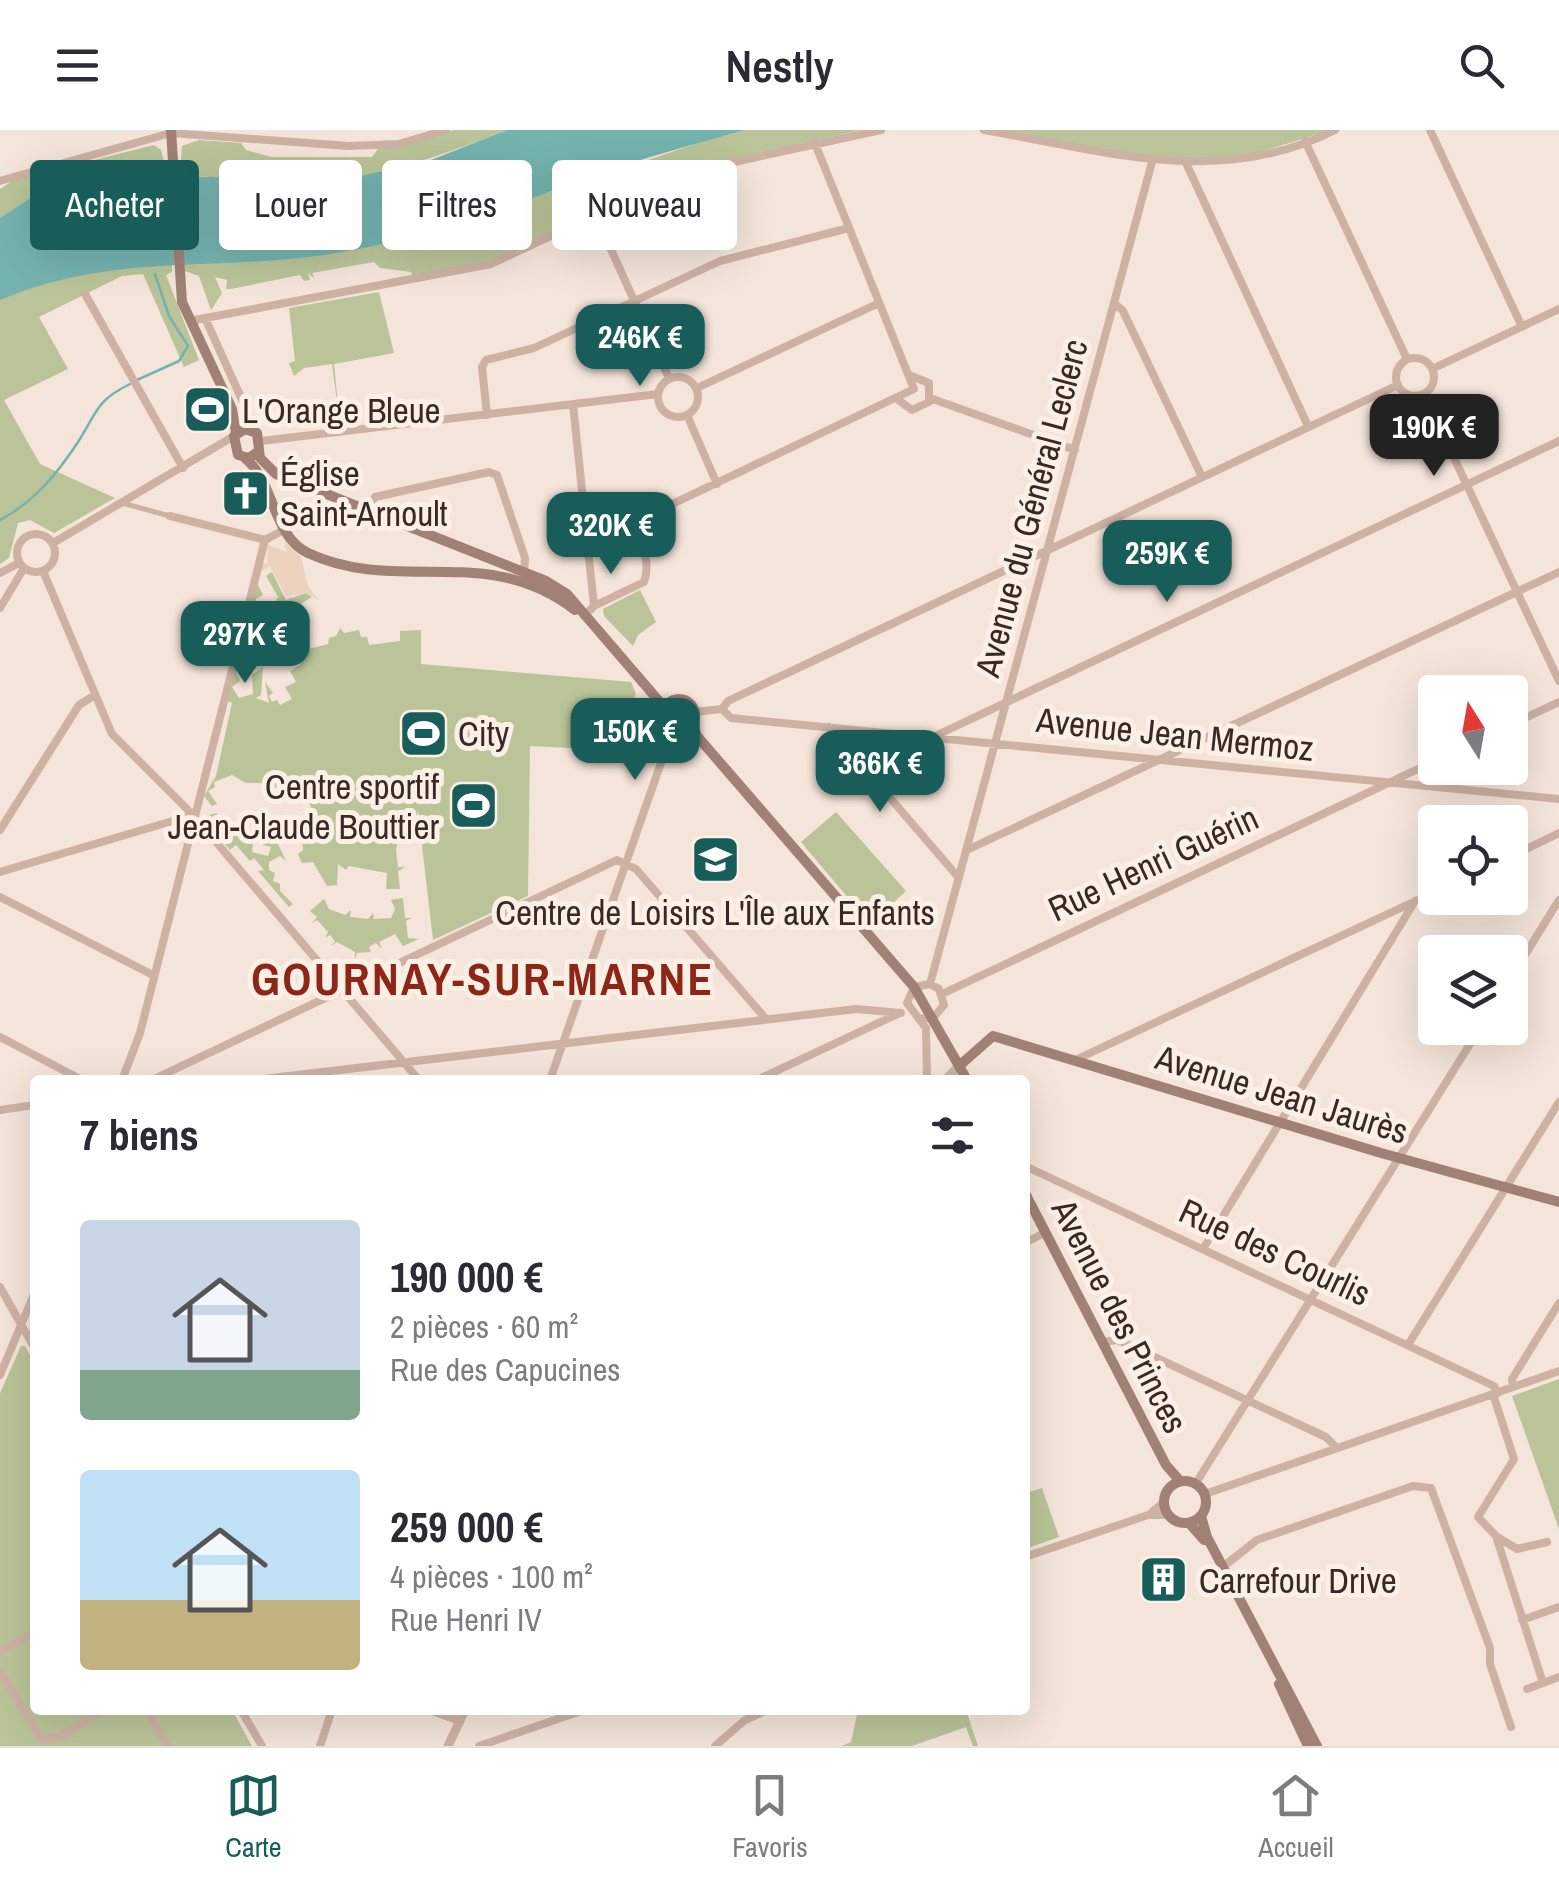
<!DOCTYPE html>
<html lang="fr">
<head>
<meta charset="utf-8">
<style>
	body { margin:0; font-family:"Archivo Narrow",sans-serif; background:#f2f2f3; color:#2b2b33; height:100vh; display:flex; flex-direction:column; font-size:38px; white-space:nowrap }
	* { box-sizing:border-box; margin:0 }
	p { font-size:32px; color:#7c7c81 }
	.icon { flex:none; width:55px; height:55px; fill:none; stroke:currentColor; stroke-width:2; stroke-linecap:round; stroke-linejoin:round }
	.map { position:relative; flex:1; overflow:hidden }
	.panel { position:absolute; left:30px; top:945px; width:1000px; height:640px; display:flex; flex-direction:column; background:#fff; border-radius:10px; box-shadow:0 10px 40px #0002 }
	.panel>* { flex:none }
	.guide { position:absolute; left:30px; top:30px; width:1000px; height:90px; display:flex; gap:20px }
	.needle { width:65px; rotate:349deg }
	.controls { position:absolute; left:1418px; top:545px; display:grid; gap:20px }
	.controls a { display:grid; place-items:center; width:110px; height:110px; border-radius:10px; background:#fff; box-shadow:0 10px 40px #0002; font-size:50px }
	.price { position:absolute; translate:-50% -85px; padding:0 22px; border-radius:20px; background:#185d59; color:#fff; font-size:32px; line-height:65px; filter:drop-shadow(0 2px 5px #0008) }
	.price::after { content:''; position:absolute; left:50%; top:60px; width:30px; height:22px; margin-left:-15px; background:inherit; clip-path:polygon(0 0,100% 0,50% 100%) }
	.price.on { background:#222; color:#fff }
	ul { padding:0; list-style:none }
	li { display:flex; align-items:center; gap:30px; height:250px; padding:0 50px }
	li span { display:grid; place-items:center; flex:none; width:280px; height:200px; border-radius:10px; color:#555 }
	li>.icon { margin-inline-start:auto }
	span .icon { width:120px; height:120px; fill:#fffc; stroke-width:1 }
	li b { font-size:42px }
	h2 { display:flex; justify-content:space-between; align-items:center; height:120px; padding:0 50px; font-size:42px }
	.tag { padding:0 35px; border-radius:10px; background:#fff; box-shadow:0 10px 40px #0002; font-size:35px; line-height:90px }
	.tag.on { background:#185d59; color:#fff }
	header { display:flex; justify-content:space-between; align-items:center; height:130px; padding:0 50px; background:#fff; font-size:45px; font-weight:600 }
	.tab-bar { display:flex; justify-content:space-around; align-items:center; height:140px; border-top:2px solid #e1e1e2; background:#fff; font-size:28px; color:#7c7c81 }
	.tab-bar a { display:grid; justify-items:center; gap:5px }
	.tab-bar .on { color:#185d59 }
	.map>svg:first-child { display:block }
	.green { fill:#bac498 }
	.plaza { fill:#edd3be }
	.water { fill:#75b3af }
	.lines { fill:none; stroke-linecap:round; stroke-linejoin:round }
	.stream { stroke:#75b3af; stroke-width:2.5 }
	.pedestrian { stroke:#cdb2a4; stroke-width:5 }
	.minor { stroke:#cdb2a4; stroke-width:8 }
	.tertiary { stroke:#cdb2a4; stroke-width:9 }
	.secondary { stroke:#a18075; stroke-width:10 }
	.labels { text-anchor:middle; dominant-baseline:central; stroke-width:10; stroke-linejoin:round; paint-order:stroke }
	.poi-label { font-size:35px; fill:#372a26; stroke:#fbefe6; text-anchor:start }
	.street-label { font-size:35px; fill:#372a26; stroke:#fbefe6 }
	.district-label { font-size:45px; font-weight:bold; letter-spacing:2.5px; fill:#8e2618; stroke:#fbefe6 }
</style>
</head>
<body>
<header><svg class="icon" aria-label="menu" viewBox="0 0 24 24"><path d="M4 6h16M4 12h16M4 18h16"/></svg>Nestly<svg class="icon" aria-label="search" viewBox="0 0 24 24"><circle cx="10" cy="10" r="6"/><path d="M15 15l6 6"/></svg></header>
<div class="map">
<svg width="1559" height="1616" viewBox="0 0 1559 1616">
	<rect width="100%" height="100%" fill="#f4e4d9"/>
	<path class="green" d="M454 0H507C451 22 395 42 335 52 286 60 229 49 180 43L182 16 199 10 241 13 246 20 272 27H372L378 19Z
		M735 0H861L703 36 614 72 489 132 413 148 411 142 380 138 374 132 312 143 315 149 308 143 310 150 304 151 300 145 231 159H226L227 150 215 147 222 163 211 180 199 146 185 141 184 131 438 101 450 92 470 90 621 37 623 29 637 34Z
		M1001 0H1331L1241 28 1150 29Z
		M154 15 161 20 167 42 51 69 30 68 0 88V59L14 50Z
		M172 133V142L166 145 199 230 184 237 143 144 122 146 39 187 68 239 4 270 40 334 115 368 54 403 30 390 18 393 9 428 0 434V162L39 142Z
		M379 162 394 223 334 234 340 294 332 234 304 238 294 246 289 233 295 231 289 178Z
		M269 436 286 470 306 463 312 467 284 484 290 494 274 500 258 516 243 511 256 451 263 465 256 469 257 486 251 490 255 498 245 504 250 512 270 499 269 483 278 467 266 446 272 442Z
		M640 460 656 492 638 505 633 516 604 486 603 479Z
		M340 498 344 503 359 500 361 507H367L369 515 400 511V501L421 500V534L631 552 636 564 629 578 636 584 634 595 628 590 626 621 530 616 528 766 433 810 418 681 415 689 403 686 396 720 398 737H405L398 741 400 759H386L387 743 349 736 346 740 338 734 337 755 327 756 313 732 302 733 298 724 303 720 302 705 308 701 305 695 310 691 307 685 313 681 306 667 316 661 311 653 303 655 297 649 289 654 293 663 289 670 280 657 264 659 261 653H246L232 645 214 652 215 657 208 661 217 674 212 676 204 666 216 646 232 573 227 571 239 521 255 523 238 531 242 538 236 542 240 551 232 557 239 568 253 564 252 545 263 537 261 565 256 568 269 573 265 552 273 563 269 566 272 572 277 570 280 575 292 569 285 557 296 552 290 541 301 534 293 523 328 514 329 508 336 506Z
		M836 682 906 761 870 794 801 712Z
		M217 683 216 691 247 704 245 711 253 713 252 722 268 726 271 717 263 715 264 706 256 705 258 697 250 695 252 686 261 688 260 695 273 698 270 708 276 710 286 731 280 726 269 732V740L275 743 273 751 280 754V761L293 774 289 777 258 741 264 740 254 728 250 731 236 715 230 720 207 693 209 685Z
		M403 768 405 788H412L406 791 408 808 419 809 403 816 395 804 379 812 382 819 376 813 369 817 371 822 357 823 355 830V822L337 812 331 816 335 811 330 805 325 808 328 802 317 790 312 793 317 787 310 781 324 769 329 779 345 785 351 780 350 787 368 789 373 783 374 789 391 788 395 779 391 770Z
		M21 1216H25L35 1233V1580H232L252 1616H0V1263Z
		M1559 1249V1399L1512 1266Z
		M1042 1358 1059 1407 1025 1419V1363Z
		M858 1580H966L978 1616H973L966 1597 912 1616H842L851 1612Z"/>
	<path class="plaza" d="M284 411 301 427 308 456 319 471 307 463 286 466 270 436 258 443 260 433 267 434 268 415 287 422Z"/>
	<path class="water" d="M507 0H744C696 14 646 27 598 44 509 77 424 110 330 124 215 142 113 122 0 170V88L30 68 51 69 130 52 141 44 335 52 431 30Z"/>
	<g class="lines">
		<path class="stream" d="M137 250 179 231 188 216 169 186 155 144
			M0 390C34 372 57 344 78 312 97 283 95 271 130 254"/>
		<path class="pedestrian" d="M122 373 170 386"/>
		<path class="minor" d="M984 0C1102 20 1220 59 1335 0
			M1430 0 1522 197
			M1305 11 1407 229
			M1186 33 1308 296
			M0 51 171 3 349 16 399 14 446 0
			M595 84 669 248
			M85 164 183 338
			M1114 173 1123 181 1202 347
			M205 188 257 303
			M195 190 491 134 649 60 716 36 881 0
			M1396 247a19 19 0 1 1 38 0a19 19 0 1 1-38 0Z
			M1432 239 1559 179
			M658 267a20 20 0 1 1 40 0a20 20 0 1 1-40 0Z
			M697 258 879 173
			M1424 264 1559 551
			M930 268 1075 320
			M897 269 912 280 929 272V253L909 245
			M573 274 594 476
			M487 285 482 237 486 230 534 218 720 131 849 98
			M687 285 717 354
			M261 311 658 264
			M367 380 375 367 489 342 497 345 525 428 524 444
			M170 386 265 410 285 399
			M17 423a19 19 0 1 1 38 0a19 19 0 1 1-38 0Z
			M53 413 234 306
			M43 441 112 604 193 685 419 950
			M0 443 19 433
			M0 478 24 438
			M584 486 594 476 644 452C652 430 637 409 645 387L914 259 814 11
			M722 579 731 588 1559 669
			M722 579 728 571 1398 255
			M695 582 722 579
			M1510 595 1559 572
			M829 597 959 748
			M933 607 1559 311
			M0 700 79 575 95 565
			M967 720 1559 442
			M1510 727 1559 703
			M0 742 193 685
			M0 767 153 845
			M1510 849 1559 770
			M930 854 1152 32
			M942 864 1435 631
			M920 889 934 887 944 875 939 859 930 854 914 857 907 873 926 898 927 950
			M0 907 82 950
			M1073 931 1435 762
			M122 950 140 903 265 410
			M152 950 617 730 636 739 766 889
			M255 950 856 879 901 883
			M550 950 662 630 669 598
			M757 950 900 883
			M0 980 35 975
			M1025 1036 1494 1256 1498 1263
			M1025 1113 1046 1102
			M1203 1119 1415 771
			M0 1157 35 1219
			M1102 1212 1118 1210 1326 1307 1337 1318
			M1408 1215 1559 972
			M0 1245 35 1162
			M1513 1257 1512 1249 1559 1173
			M1493 1264 1514 1329 1478 1387 1496 1406 1517 1419 1547 1412
			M1196 1353 1480 898
			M1205 1364 1559 1241
			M1152 1382 1164 1372
			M1496 1406 1543 1553
			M1025 1427 1148 1385H1168
			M1224 1436 1257 1410 1413 1356 1431 1358 1490 1518V1534L1511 1597
			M1522 1490 1559 1477
			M0 1522 35 1502
			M0 1541 41 1609 57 1608 104 1580
			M1527 1559 1559 1547
			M147 1580 167 1616
			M241 1580 262 1616
			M429 1580 460 1591
			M320 1616 332 1580
			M479 1616 584 1580
			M715 1616 745 1590 768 1580"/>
		<path class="tertiary" d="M945 950 959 936
			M448 1616 465 1580"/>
		<path class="secondary" d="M171 0 182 172 232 279 236 303
			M259 321 249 328 238 325 234 306 245 299 257 303 260 328 276 344 546 451 567 464 664 577
			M245 328C275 352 272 406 308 423 398 465 487 412 575 480
			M663 585a16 16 0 1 1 32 0a16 16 0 1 1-32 0Z
			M692 594 697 606 914 857 967 950
			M959 936 993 906 1381 1023 1559 1072
			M1025 1063 1166 1335 1180 1351
			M1164 1372a21 21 0 1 1 42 0a21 21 0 1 1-42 0Z
			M1201 1386 1207 1407 1317 1616
			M1189 1393 1204 1410
			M1279 1554 1308 1616"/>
	</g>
	<defs>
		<symbol id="stadium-square" viewBox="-11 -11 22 22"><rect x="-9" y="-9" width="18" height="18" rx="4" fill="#185d59" stroke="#fbefe6"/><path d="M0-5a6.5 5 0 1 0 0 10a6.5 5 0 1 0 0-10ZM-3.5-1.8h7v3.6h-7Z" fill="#fff"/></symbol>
		<symbol id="church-square" viewBox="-11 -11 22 22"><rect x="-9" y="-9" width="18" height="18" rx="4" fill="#185d59" stroke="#fbefe6"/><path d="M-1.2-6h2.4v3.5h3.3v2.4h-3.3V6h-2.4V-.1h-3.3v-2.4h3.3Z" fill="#fff"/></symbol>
		<symbol id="school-square" viewBox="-11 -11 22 22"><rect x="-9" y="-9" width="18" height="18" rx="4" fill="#185d59" stroke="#fbefe6"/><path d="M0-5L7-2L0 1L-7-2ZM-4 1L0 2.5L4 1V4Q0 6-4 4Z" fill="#fff"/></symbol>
		<symbol id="building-square" viewBox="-11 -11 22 22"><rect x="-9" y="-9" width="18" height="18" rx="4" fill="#185d59" stroke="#fbefe6"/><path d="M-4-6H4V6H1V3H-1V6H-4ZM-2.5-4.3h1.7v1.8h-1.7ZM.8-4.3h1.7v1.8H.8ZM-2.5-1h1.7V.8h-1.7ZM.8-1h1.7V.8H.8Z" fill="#fff"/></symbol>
	</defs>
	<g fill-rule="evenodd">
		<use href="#stadium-square" x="180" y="252" width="55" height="55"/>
		<use href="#church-square" x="218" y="336" width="55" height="55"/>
		<use href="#stadium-square" x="396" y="576" width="55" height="55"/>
		<use href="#stadium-square" x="446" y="648" width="55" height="55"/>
		<use href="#school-square" x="688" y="702" width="55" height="55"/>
		<use href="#building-square" x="1136" y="1422" width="55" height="55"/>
	</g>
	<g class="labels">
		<g class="poi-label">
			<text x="242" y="280">L'Orange Bleue</text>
			<text x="280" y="343">Église<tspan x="280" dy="40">Saint-Arnoult</tspan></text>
			<text x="458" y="603">City</text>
			<text x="439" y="656" text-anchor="end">Centre sportif<tspan x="439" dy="40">Jean-Claude Bouttier</tspan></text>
			<text x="715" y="782" text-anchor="middle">Centre de Loisirs L'Île aux Enfants</text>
			<text x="1199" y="1450">Carrefour Drive</text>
		</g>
		<g class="street-label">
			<text transform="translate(1031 378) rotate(-75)">Avenue du Général Leclerc</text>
			<text transform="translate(1175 604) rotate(6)">Avenue Jean Mermoz</text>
			<text transform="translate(1153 733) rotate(-25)">Rue Henri Guérin</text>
			<text transform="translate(1282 964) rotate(17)">Avenue Jean Jaurès</text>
			<text transform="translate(1275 1122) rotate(25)">Rue des Courlis</text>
			<text transform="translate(1120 1186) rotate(63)">Avenue des Princes</text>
		</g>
		<g class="district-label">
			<text x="483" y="848">GOURNAY-SUR-MARNE</text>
		</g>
	</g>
</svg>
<div class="controls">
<a><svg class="needle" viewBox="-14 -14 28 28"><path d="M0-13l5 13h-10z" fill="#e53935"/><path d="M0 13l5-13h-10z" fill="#7c7c81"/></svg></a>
<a><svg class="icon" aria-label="locate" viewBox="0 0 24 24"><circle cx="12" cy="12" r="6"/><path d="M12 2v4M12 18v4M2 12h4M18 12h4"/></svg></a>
<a><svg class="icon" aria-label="layers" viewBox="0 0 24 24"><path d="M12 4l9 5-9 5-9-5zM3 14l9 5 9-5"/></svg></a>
</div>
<b class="price" style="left:640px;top:259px">246K €</b>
<b class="price on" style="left:1434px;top:349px">190K €</b>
<b class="price" style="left:611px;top:447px">320K €</b>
<b class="price" style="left:1167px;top:475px">259K €</b>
<b class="price" style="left:245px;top:556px">297K €</b>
<b class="price" style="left:635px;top:653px">150K €</b>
<b class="price" style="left:880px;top:685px">366K €</b>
<div class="guide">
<a class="tag on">Acheter</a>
<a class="tag">Louer</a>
<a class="tag">Filtres</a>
<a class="tag">Nouveau</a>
</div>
<section class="panel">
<h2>7 biens<svg class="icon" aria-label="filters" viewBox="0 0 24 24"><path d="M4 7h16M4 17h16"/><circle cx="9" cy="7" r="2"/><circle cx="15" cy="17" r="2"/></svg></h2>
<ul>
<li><span style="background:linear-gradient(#c9d6e8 75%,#7fa58c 0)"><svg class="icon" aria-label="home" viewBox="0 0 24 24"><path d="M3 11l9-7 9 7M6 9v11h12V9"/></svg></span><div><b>190 000 €</b><p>2 pièces · 60 m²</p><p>Rue des Capucines</p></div></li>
<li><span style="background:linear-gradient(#bfe0f5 65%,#c2b280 0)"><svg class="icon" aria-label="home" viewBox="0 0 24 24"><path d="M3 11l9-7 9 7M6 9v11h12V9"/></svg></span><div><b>259 000 €</b><p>4 pièces · 100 m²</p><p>Rue Henri IV</p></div></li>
</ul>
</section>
</div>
<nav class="tab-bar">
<a class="on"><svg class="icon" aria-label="map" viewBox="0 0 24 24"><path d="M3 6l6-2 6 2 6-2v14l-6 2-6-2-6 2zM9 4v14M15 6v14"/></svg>Carte</a>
<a><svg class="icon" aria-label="saved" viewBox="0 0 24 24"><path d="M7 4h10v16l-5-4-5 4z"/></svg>Favoris</a>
<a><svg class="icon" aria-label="home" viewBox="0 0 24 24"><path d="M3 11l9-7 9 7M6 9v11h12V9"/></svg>Accueil</a>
</nav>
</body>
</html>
